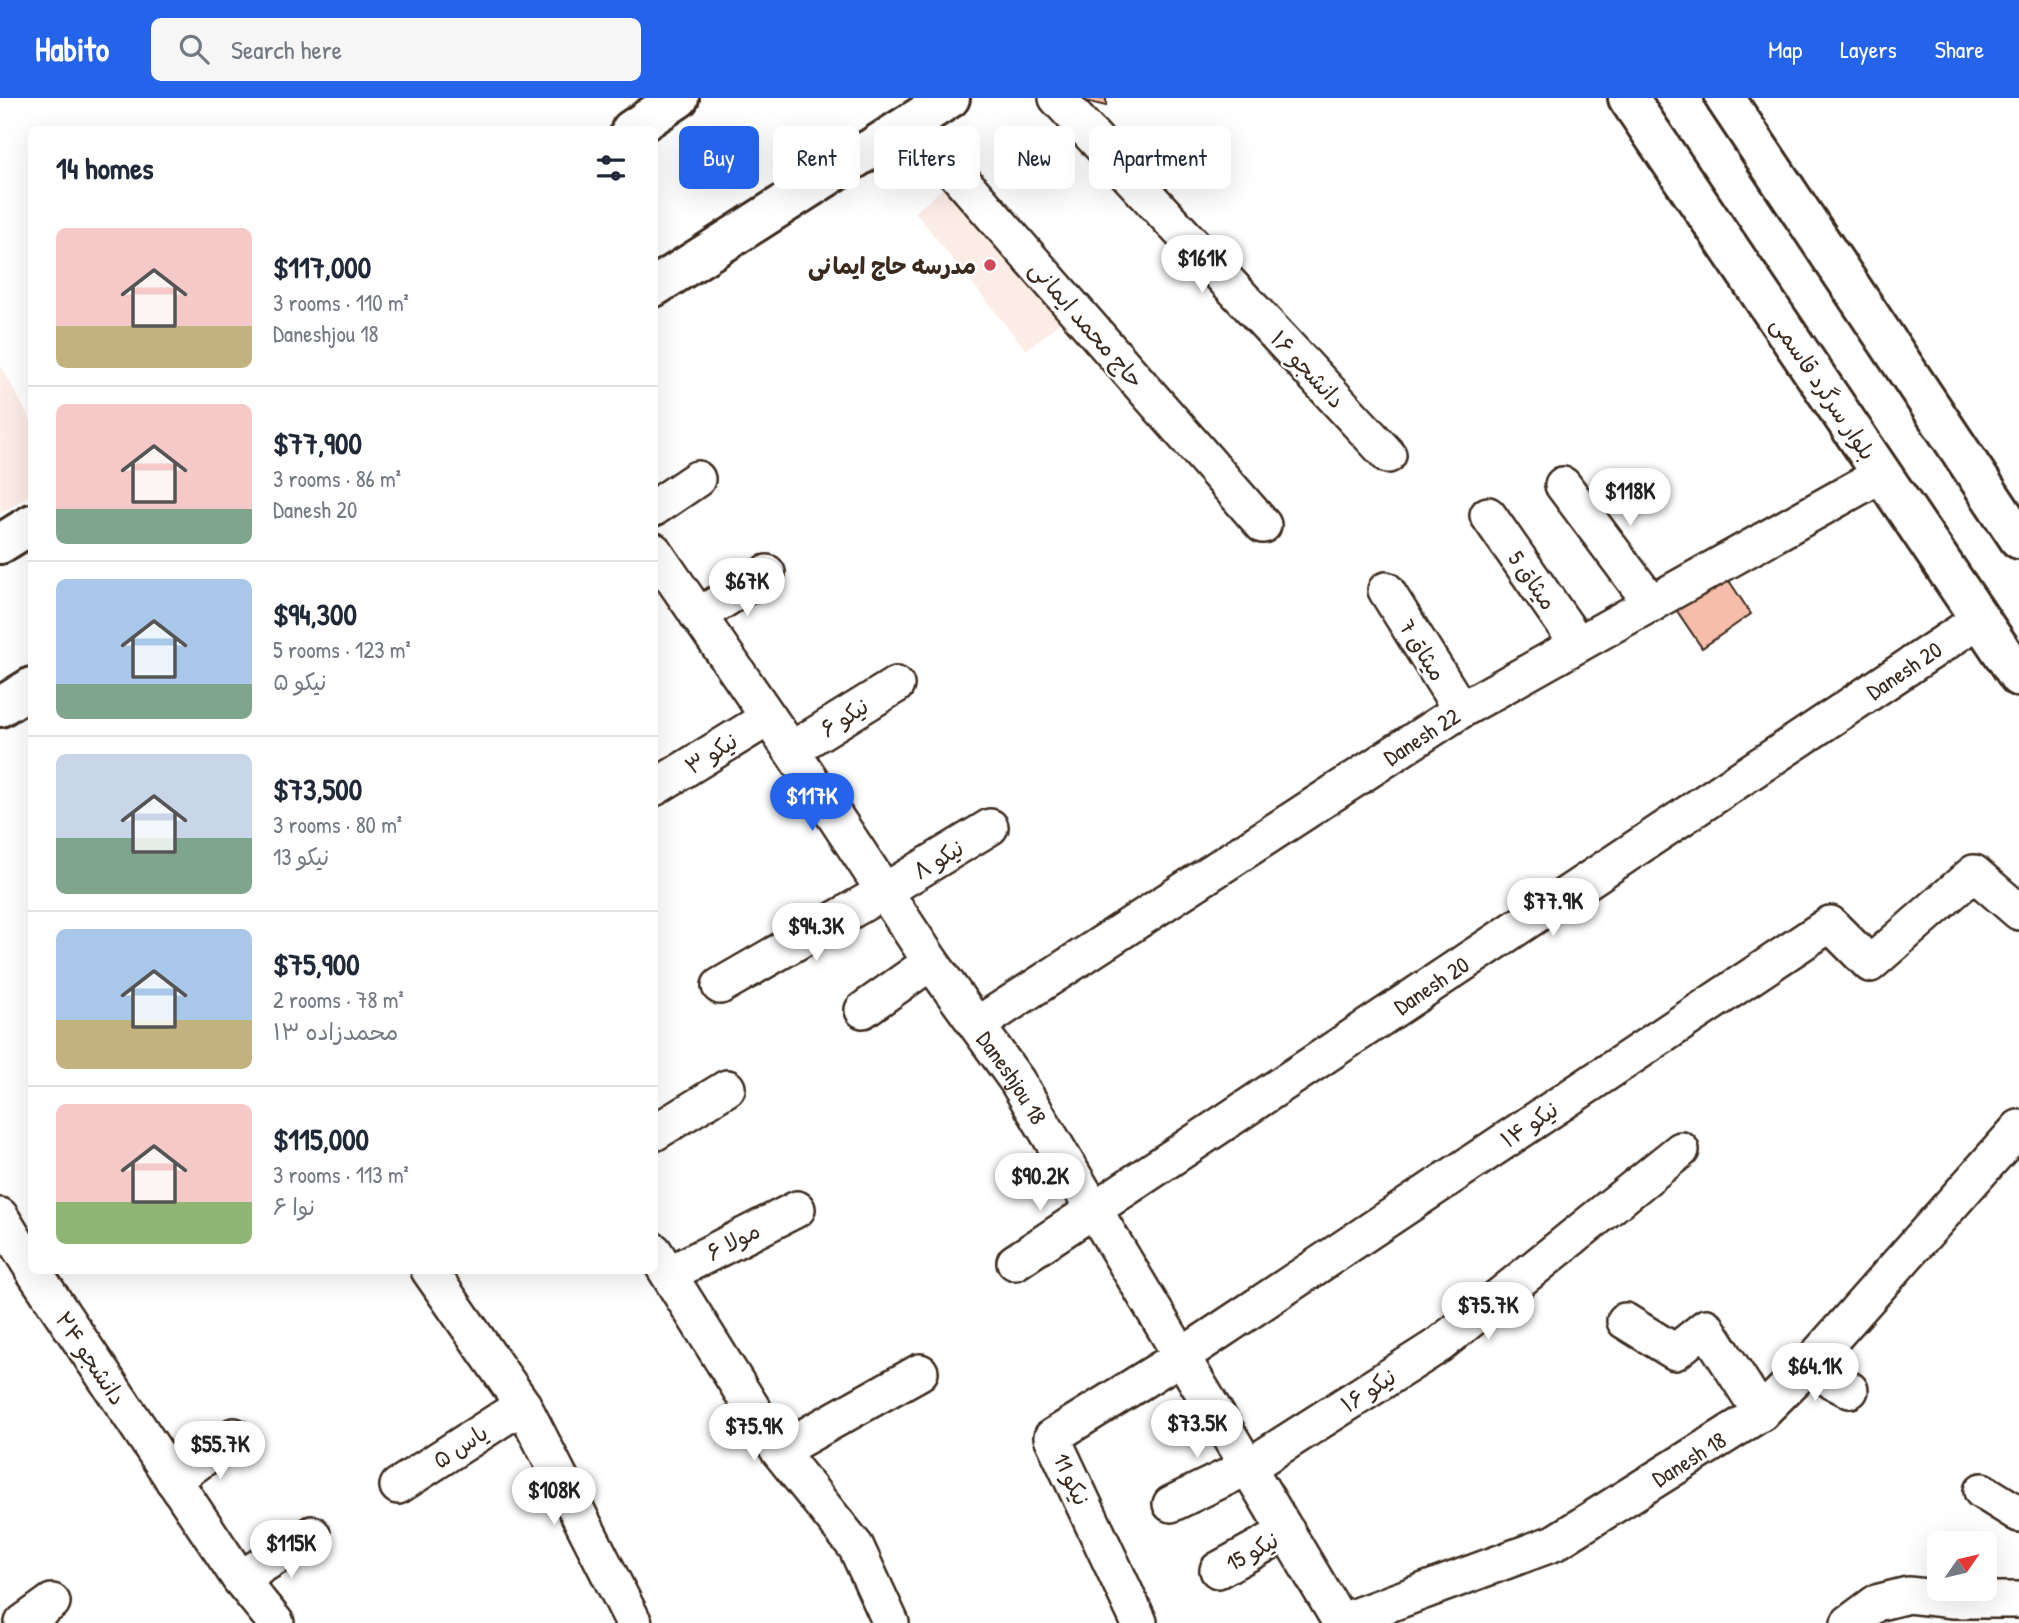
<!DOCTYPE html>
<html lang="en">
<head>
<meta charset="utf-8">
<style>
	body { margin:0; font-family:"Patrick Hand","Playpen Sans Arabic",sans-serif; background:#f6f6f7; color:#1f2937; height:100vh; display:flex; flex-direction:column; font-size:26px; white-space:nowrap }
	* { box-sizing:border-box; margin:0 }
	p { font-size:23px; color:#747a83 }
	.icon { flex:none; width:38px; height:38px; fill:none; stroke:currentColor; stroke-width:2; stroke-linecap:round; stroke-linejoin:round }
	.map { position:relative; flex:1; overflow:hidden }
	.details { position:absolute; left:28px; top:28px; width:630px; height:1148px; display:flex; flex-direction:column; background:#fff; border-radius:10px; box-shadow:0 7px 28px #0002 }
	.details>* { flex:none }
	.top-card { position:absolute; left:679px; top:28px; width:665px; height:63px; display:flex; gap:14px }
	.needle { width:46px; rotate:56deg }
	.tools { position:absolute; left:1927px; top:1433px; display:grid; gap:14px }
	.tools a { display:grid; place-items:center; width:70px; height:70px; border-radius:10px; background:#fff; box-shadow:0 7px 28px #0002; font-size:35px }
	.price { position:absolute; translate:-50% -60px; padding:0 16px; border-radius:24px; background:#fff; color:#222; font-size:23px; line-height:46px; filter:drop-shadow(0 2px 4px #0008) }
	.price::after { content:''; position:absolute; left:50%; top:42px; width:21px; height:16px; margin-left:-10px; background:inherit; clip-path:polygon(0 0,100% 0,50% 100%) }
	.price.selected { background:#2563eb; color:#fff }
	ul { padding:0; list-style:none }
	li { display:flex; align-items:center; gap:21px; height:175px; padding:0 28px }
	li+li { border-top:2px solid #e0e1e3 }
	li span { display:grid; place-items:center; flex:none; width:196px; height:140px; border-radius:10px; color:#555 }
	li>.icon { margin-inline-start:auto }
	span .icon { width:84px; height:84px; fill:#fffc; stroke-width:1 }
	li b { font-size:30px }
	h2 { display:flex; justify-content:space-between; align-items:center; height:84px; padding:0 28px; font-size:30px }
	.chip { padding:0 24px; border-radius:10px; background:#fff; box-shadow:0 7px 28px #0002; font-size:24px; line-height:63px }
	.chip.selected { background:#2563eb; color:#fff }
	header { display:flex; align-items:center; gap:42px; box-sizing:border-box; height:98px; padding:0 35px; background:#2563eb; color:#fff }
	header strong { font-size:33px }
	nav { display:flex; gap:38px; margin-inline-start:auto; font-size:24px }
	.search { width:490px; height:63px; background:#f6f6f7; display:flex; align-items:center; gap:18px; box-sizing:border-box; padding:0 24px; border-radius:10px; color:#747a83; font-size:26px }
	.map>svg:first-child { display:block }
	.built { fill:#fcece6 }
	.building { fill:#f6beaa; stroke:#3b2a1e; stroke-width:2 }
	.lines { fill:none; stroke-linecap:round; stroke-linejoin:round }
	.minor-casing { stroke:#3b2a1e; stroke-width:40 }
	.primary-casing { stroke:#3b2a1e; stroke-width:44 }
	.minor { stroke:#fff; stroke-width:35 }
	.primary { stroke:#fff; stroke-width:38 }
	.poi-dot { fill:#d1495b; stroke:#fff; stroke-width:2.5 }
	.labels { text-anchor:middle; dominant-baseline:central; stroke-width:5; stroke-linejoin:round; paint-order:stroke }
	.poi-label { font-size:23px; font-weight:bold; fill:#3b2a1e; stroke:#fff; text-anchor:end }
	.street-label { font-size:23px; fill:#3b2a1e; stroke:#fff }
</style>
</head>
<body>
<header>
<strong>Habito</strong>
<div class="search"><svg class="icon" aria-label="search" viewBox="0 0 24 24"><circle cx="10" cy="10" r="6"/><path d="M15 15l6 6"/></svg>Search here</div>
<nav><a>Map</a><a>Layers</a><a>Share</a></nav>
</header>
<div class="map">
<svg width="2019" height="1525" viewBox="0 0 2019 1525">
	<rect width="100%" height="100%" fill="#fff"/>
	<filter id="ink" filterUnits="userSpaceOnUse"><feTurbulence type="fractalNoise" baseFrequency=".0143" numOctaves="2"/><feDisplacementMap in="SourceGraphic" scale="14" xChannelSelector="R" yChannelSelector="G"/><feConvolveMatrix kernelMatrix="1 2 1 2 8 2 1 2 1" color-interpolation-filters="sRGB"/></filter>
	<g filter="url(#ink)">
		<path class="built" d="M955 81 1066 220 1026 252 915 114Z
			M0 266 32 325 31 396 0 416Z"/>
		<path class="building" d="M1073 0H1106V8Z
			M1724 475 1751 516 1702 550 1671 504Z"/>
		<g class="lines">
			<defs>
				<g id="minor">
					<path d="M1057 0 1388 357"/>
					<path d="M912 25 1263 427"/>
					<path d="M1563 387 1652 506"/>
					<path d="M654 410 697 381"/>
					<path d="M1488 417 1578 546"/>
					<path id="s1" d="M654 453 791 652 931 864 1017 983 1341 1525"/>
					<path d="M1386 492 1461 612"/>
					<path d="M698 518 767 475"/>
					<path d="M791 652 896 587"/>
					<path d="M654 690 768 620"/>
					<path d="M720 888 885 793 990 729"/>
					<path d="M863 912 931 864"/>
					<path id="s2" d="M977 927 1461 612 1882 376"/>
					<path d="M654 1035 727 990"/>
					<path d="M0 1118 32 1170"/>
					<path d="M654 1153 779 1353 856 1449 891 1525"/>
					<path id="s3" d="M1015 1164 1980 521"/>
					<path d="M33 1172 240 1481 276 1525"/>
					<path d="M429 1172 523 1307 634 1525"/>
					<path d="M669 1176 797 1111"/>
					<path d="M1625 1223 1675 1254 1706 1229 1761 1315"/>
					<path d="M1807 1269 1850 1292"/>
					<path d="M779 1353 920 1274"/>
					<path d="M173 1382 234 1338"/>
					<path d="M398 1388 523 1307"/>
					<path d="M1982 1393 2019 1416"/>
					<path d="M1171 1406 1248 1369 1439 1247 1681 1052"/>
					<path d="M1218 1472 1287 1434"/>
					<path d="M240 1481 312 1436"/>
					<path d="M1139 1524 1052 1339 1182 1258 1830 826 1870 866 1974 775 2019 814"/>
					<path id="s4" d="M1340 1524 1554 1445 1761 1315 1807 1269 2019 1030"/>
					<path d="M23 1525 52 1504"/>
					<path d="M1849 1525 1876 1505 1908 1497 1954 1502H2019"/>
				</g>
				<path id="primary" d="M1628 0 2019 579
					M1725 0 2019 441
					M631 32 679 0
					M654 189 950 0
					M0 446 32 426
					M0 609 32 589"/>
			</defs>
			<use href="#minor" class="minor-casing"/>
			<use href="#primary" class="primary-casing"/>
			<use href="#minor" class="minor"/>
			<use href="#primary" class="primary"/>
		</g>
	</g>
	<circle class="poi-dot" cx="990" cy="167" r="7"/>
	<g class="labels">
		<g class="poi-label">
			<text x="976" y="167">مدرسه حاج ایمانی</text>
		</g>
		<g class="street-label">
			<text transform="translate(1087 226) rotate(49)">حاج محمد ایمانی</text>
			<text transform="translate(1308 271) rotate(47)">دانشجو ۱۶</text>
			<text transform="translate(1824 290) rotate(56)">بلوار سرگرد قاسمی</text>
			<text transform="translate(1533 482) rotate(55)">میثاق 5</text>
			<text transform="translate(1423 552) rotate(58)">میثاق 7</text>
			<text stroke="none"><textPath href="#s3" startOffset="1068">Danesh 20</textPath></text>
			<text transform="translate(844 619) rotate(-32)">نیکو ۶</text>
			<text stroke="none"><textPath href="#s2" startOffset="530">Danesh 22</textPath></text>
			<text transform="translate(711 655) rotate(-32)">نیکو ۳</text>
			<text transform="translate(938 761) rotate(-31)">نیکو ۸</text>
			<text stroke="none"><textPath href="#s3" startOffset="500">Danesh 20</textPath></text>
			<text stroke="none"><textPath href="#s1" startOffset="637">Daneshjou 18</textPath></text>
			<text transform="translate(1529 1026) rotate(-34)">نیکو ۱۴</text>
			<text transform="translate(733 1143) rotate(-27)">مولا ۶</text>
			<text transform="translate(91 1260) rotate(56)">دانشجو ۲۴</text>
			<text transform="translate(1368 1292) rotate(-33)">نیکو ۱۶</text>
			<text transform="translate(460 1348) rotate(-33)">یاس ۵</text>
			<text stroke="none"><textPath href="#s4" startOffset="387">Danesh 18</textPath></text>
			<text transform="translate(1072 1381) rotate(65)">نیکو 11</text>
			<text transform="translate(1252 1453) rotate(-29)">نیکو 15</text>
		</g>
	</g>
</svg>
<div class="tools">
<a><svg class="needle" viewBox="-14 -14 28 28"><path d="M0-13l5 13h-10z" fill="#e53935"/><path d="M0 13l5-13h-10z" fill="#747a83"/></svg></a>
</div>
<b class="price" style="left:1202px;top:197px">$161K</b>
<b class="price" style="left:1630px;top:430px">$118K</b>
<b class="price" style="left:747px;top:520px">$67K</b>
<b class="price selected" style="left:812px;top:735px">$117K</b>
<b class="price" style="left:1553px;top:840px">$77.9K</b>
<b class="price" style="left:816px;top:865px">$94.3K</b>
<b class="price" style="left:1040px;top:1115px">$90.2K</b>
<b class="price" style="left:1488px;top:1244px">$75.7K</b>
<b class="price" style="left:1815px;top:1305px">$64.1K</b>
<b class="price" style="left:1197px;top:1362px">$73.5K</b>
<b class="price" style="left:754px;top:1365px">$75.9K</b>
<b class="price" style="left:220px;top:1383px">$55.7K</b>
<b class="price" style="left:554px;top:1429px">$108K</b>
<b class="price" style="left:291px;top:1482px">$115K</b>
<div class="top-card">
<a class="chip selected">Buy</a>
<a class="chip">Rent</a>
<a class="chip">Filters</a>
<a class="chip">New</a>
<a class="chip">Apartment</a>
</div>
<section class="details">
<h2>14 homes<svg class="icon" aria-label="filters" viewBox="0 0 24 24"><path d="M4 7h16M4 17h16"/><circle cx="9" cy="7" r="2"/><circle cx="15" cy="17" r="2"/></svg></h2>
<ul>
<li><span style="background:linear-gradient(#f6c9c9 70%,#c2b280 0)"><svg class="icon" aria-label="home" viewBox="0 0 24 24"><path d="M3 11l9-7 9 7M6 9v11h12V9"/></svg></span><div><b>$117,000</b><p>3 rooms · 110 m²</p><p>Daneshjou 18</p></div></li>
<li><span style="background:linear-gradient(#f6c9c9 75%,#7fa58c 0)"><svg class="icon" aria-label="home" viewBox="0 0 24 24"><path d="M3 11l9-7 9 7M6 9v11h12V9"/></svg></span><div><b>$77,900</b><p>3 rooms · 86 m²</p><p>Danesh 20</p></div></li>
<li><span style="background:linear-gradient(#a9c7e8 75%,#7fa58c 0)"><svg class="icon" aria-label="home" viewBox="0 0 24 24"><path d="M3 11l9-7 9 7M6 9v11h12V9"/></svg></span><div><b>$94,300</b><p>5 rooms · 123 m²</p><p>نیکو ۵</p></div></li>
<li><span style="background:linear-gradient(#c9d6e8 60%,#7fa58c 0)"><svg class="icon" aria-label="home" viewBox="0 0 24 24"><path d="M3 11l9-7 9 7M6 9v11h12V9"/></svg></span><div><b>$73,500</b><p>3 rooms · 80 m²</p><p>نیکو 13</p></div></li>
<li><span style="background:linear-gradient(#a9c7e8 65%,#c2b280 0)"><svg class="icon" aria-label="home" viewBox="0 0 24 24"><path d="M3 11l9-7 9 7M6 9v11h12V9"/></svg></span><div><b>$75,900</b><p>2 rooms · 78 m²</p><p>محمدزاده ۱۳</p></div></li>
<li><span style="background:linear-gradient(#f6c9c9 70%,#8fb573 0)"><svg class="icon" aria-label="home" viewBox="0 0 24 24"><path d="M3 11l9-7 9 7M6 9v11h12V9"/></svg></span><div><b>$115,000</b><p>3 rooms · 113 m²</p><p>نوا ۶</p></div></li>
</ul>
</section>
</div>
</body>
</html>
